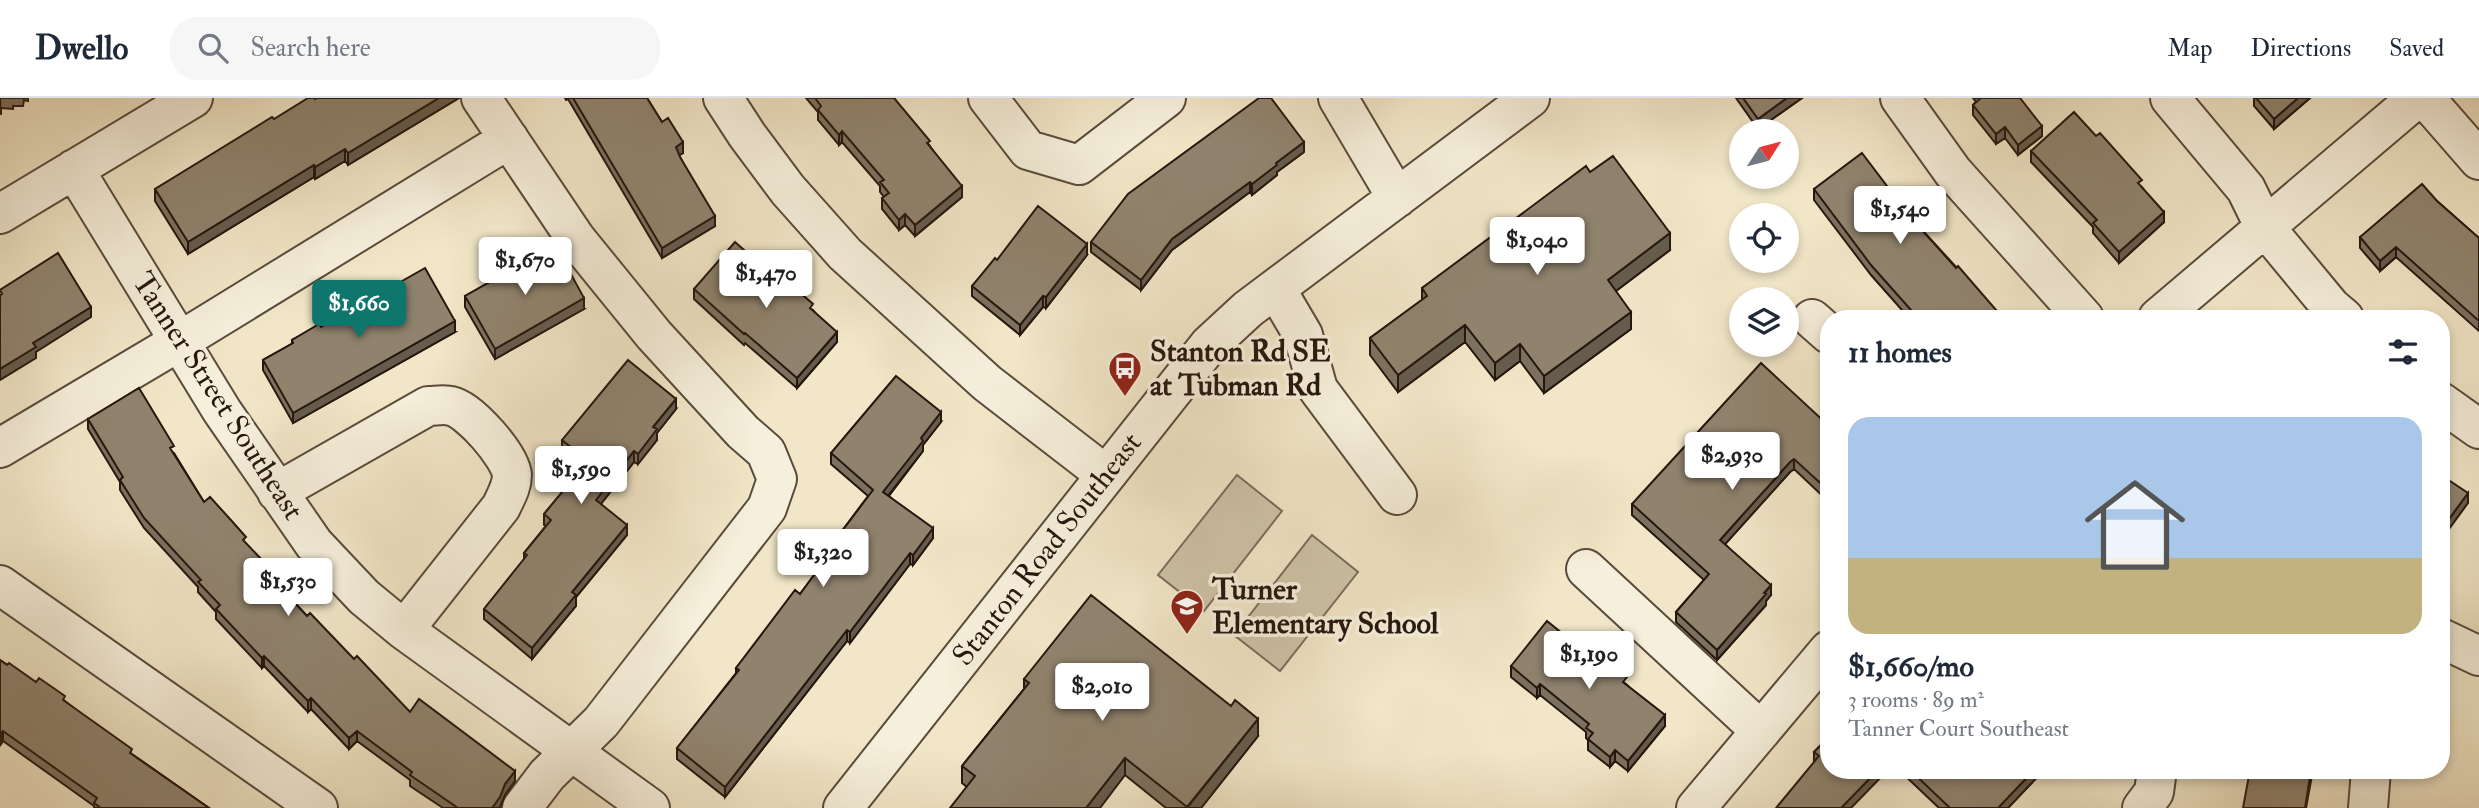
<!DOCTYPE html>
<html lang="en">
<head>
<meta charset="utf-8">
<style>
	body { margin:0; font-family:"IM FELL Double Pica",serif; background:#f6f6f7; color:#1f2937; height:100vh; display:flex; flex-direction:column; font-size:26px; white-space:nowrap }
	* { box-sizing:border-box; margin:0 }
	p { font-size:23px; color:#747a83 }
	.icon { flex:none; width:38px; height:38px; fill:none; stroke:currentColor; stroke-width:2; stroke-linecap:round; stroke-linejoin:round }
	.map { position:relative; flex:1; overflow:hidden }
	.side { position:absolute; left:1820px; top:212px; width:630px; height:469px; display:flex; flex-direction:column; background:#fff; border-radius:28px; box-shadow:0 4px 10px #0003 }
	.side>* { flex:none }
	.needle { width:46px; rotate:54deg }
	.fabs { position:absolute; left:1729px; top:21px; display:grid; gap:14px }
	.fabs a { display:grid; place-items:center; width:70px; height:70px; border-radius:50%; background:#fff; box-shadow:0 4px 10px #0003; font-size:35px }
	.price { position:absolute; translate:-50% -60px; padding:0 16px; border-radius:7px; background:#fff; color:#222; font-size:23px; line-height:46px; filter:drop-shadow(0 2px 4px #0008) }
	.price::after { content:''; position:absolute; left:50%; top:42px; width:21px; height:16px; margin-left:-10px; background:inherit; clip-path:polygon(0 0,100% 0,50% 100%) }
	.price.on { background:#0f766e; color:#fff }
	ul { padding:0; list-style:none }
	li { display:grid; align-content:center; gap:14px; height:371px; padding:0 28px }
	li span { display:grid; place-items:center; height:217px; border-radius:21px; color:#555 }
	li>.icon { margin-inline-start:auto }
	span .icon { width:126px; height:126px; fill:#fffc; stroke-width:1 }
	li b { font-size:30px }
	h2 { display:flex; justify-content:space-between; align-items:center; height:84px; padding:0 28px; font-size:30px }
	header { display:flex; align-items:center; gap:42px; box-sizing:border-box; height:98px; padding:0 35px; background:#fff; border-bottom:2px solid #e0e1e3 }
	header strong { font-size:33px }
	nav { display:flex; gap:38px; margin-inline-start:auto; font-size:24px }
	.search { width:490px; height:63px; background:#f6f6f7; display:flex; align-items:center; gap:18px; box-sizing:border-box; padding:0 24px; border-radius:28px; color:#747a83; font-size:26px }
	.map>svg:first-child { display:block }
	.green { fill:#cec3a8; stroke:#7a6d5b; stroke-width:2 }
	.lines { fill:none; stroke-linecap:round; stroke-linejoin:round }
	.minor-casing { stroke:#594b3c; stroke-width:42 }
	.minor { stroke:#f6efdb; stroke-width:38 }
	.wall { fill:#7c715f; stroke:#26170e; stroke-width:2 }
	.shaded-wall { fill:#655c4d; stroke:#26170e; stroke-width:2 }
	.building { fill:#90836e; stroke:#26170e; stroke-width:2 }
	.labels { text-anchor:middle; dominant-baseline:central; stroke-width:7; stroke-linejoin:round; paint-order:stroke }
	.poi-label { font-size:30px; font-weight:bold; fill:#26170e; stroke:#f6efdb; text-anchor:start }
	.street-label { font-size:30px; fill:#26170e; stroke:#f6efdb }
</style>
</head>
<body>
<header>
<strong>Dwello</strong>
<div class="search"><svg class="icon" aria-label="search" viewBox="0 0 24 24"><circle cx="10" cy="10" r="6"/><path d="M15 15l6 6"/></svg>Search here</div>
<nav><a>Map</a><a>Directions</a><a>Saved</a></nav>
</header>
<div class="map">
<svg width="2479" height="710" viewBox="0 0 2479 710">
	<rect width="100%" height="100%" fill="#f1e6c7"/>
	<filter id="stains"><feTurbulence type="fractalNoise" baseFrequency=".00286" numOctaves="4"/><feColorMatrix values="0 0 0 0 .2 0 0 0 0 .09 0 0 0 0 .02 0 0 0 .5 -.17"/></filter>
	<radialGradient id="worn" r=".72"><stop offset=".6" stop-color="#630" stop-opacity="0"/><stop offset="1" stop-color="#630" stop-opacity=".3"/></radialGradient>
	<path class="green" d="M1237 377 1282 413 1204 513 1158 477Z
		M1312 437 1358 474 1280 573 1234 537Z"/>
	<g class="lines">
		<defs>
			<path id="minor" d="M481 0 576 141 654 237 743 334 766 354 777 381 767 410 601 624 547 677 522 710
				M723 0 747 37 788 92 845 156 987 285 1106 377
				M988 0 1028 52 1079 67 1166 0
				M1338 0 1397 100
				M1900 0 1953 74 2084 220
				M2170 0 2246 91 2264 128 2331 209 2344 220
				M2425 0 2479 62
				M74 71 222 313 314 446 364 499 404 532 650 710
				M0 116 193 0
				M1276 191 1303 237 1318 291 1397 397
				M2158 220 2417 0
				M1812 221 1829 236
				M2441 304 2479 331
				M0 350 180 243 509 41
				M277 394 428 308C435 308 444 306 451 308 470 312 510 358 512 377 512 389 506 398 501 409L404 532
				M1586 471 1761 633
				M0 487 318 710
				M2441 540 2479 558
				M843 710 1209 247 1248 211 1530 0
				M1696 710 1829 552
				M2142 710 2154 694 2157 672
				M2368 710 2371 672"/>
		</defs>
		<use href="#minor" class="minor-casing"/>
		<use href="#minor" class="minor"/>
	</g>
	<path class="wall" d="M0 0H28V3L24 2 23 8H13V11L1 10V17Z
		M459 0 348 67 345 63 315 81 314 79 188 156 155 103V91L274 21Z
		M565 0H647L662 24 683 55 679 57 715 128 662 160 568 1 566 2Z
		M806 0H894L930 48 962 99 915 138 905 127 899 132 882 111V100L884 99 880 94V88L842 44 839 47 818 22V14Z
		M1736 0H1802L1758 31Z
		M1973 0H2020L2042 38 2018 57 2005 40 1996 46 1973 17V7L1976 4Z
		M2254 0H2310L2274 31 2254 8Z
		M2031 53 2142 89 2164 124 2119 165 2093 135V129L2031 64Z
		M1304 54 1277 74V77L1252 97 1250 94 1172 152 1141 192 1091 154V144Z
		M1590 74 1670 152 1616 193 1631 231 1544 295 1520 263 1495 282 1465 244 1398 294 1370 257V240L1422 202V190Z
		M1814 91 1912 121 2003 220H1909L1871 177 1814 102Z
		M2437 103 2479 140V233L2396 159 2380 173 2360 150V139Z
		M1087 157 1046 210 1043 209 1020 237 972 198V188L997 162Z
		M694 191 813 212 837 244 797 290 745 245 744 247 694 201Z
		M465 198 584 211 495 261 465 209Z
		M321 229 455 234 293 325 263 272V262L292 246V242Z
		M676 311 657 335V342L638 366 634 364 601 406 627 437 576 499V508L532 561 484 521V511L524 462V455L546 428 544 427V416L583 369 562 353V342Z
		M88 321 174 355 204 404 246 446 265 473 307 518 410 614 515 683 505 697 500 710H443L410 688V682L357 643 349 651 311 611 308 614 264 568 262 570 216 521V514L198 494V489L144 430 120 392V384L88 331Z
		M941 324 923 347V353L889 398 933 440 913 467 910 466 850 545 847 543 725 699 677 661V650L736 575V570L800 496 836 448V441L868 398 831 366V355Z
		M1829 328V404L1794 371 1790 374 1725 446 1771 497 1766 503V507L1717 562 1676 524V514L1704 482 1632 417V406Z
		M1573 544 1627 587 1665 628 1628 673 1615 663 1610 669 1588 652V642L1586 640V634L1540 597 1537 600 1511 579V568Z
		M0 562 65 603 132 656 209 710H94V708L3 643 1 646 0 645Z
		M1024 581 1258 638 1201 710H1166L1125 677 967 689 962 685V668L1024 591Z
		M1829 639 1851 710 1814 664V654Z
		M1899 672H2044L2008 710H1939Z"/>
	<path class="shaded-wall" d="M439 0H459L348 67V55Z
		M1787 0H1802L1758 31V21Z
		M2298 0H2310L2274 31V21Z
		M2042 28V38L2018 57V47Z
		M2005 29V40L1996 46V36Z
		M842 33V44L839 47V37Z
		M683 44V55L676 59V49Z
		M1304 44V54L1277 74V77L1252 97V86L1276 65Z
		M345 51V63L315 81V69Z
		M314 67V79L188 156V144Z
		M1250 84V94L1172 152 1141 192V182L1172 141Z
		M962 88V99L915 138V127Z
		M2164 114V124L2119 165V154Z
		M905 116V127L899 132V122Z
		M715 118V128L662 160V150Z
		M1670 135V152L1608 199V182Z
		M1087 146V157L1046 210V199Z
		M2396 149V159L2380 173V163Z
		M1043 198V209L1020 237V227Z
		M584 200V211L495 261V251Z
		M91 209V219L36 254V260L0 282V271L33 245Z
		M1631 214V231L1544 295V278Z
		M455 223V234L293 325V315Z
		M1465 227V244L1398 294V277Z
		M837 234V244L797 290V280Z
		M1520 246V263L1495 282V265Z
		M676 301V311L657 335V342L638 366V356L653 329Z
		M941 314V324L923 347V353L883 404V394L921 340Z
		M634 353V364L596 412V402Z
		M2448 358V369L2441 379V369Z
		M1794 361V371L1790 374 1720 452V442L1790 364Z
		M2468 395V405L2441 442V432Z
		M627 427V437L576 499V508L532 561V550L572 494Z
		M933 430V440L913 467V457Z
		M910 455V466L850 545V534Z
		M1771 487V497L1766 503V507L1717 562V552Z
		M847 532V543L725 699V689Z
		M264 558V568L262 570V560Z
		M1540 586V597L1537 600V590Z
		M311 600V611L308 614V603Z
		M1665 617V628L1628 673V663Z
		M1258 621V638L1201 710H1187Z
		M3 633V643L1 646V635Z
		M357 633V643L349 651V640Z
		M1615 652V663L1610 669V659Z
		M1125 660V677L1100 710H1086Z
		M1878 672H1888L1851 710H1841Z
		M2034 672H2044L2008 710H1998Z
		M2311 672H2313L2306 710H2305Z
		M515 673V683L505 697 500 709V710H492L505 686Z"/>
	<path class="building" d="M308 0H315V1L317 0H439L348 55 345 51 315 69 314 67 188 144 155 91 272 19 274 21Z
		M573 0H647L662 24 668 20 683 44 676 49 680 59 715 118 662 150Z
		M815 0H894L930 43 927 45 962 88 915 127 905 116 899 122 882 100 889 95 880 84 884 82 842 33 839 37 818 12 821 8Z
		M1259 0H1271L1304 44 1276 65 1277 67 1252 86 1250 84 1172 141 1141 182 1091 144 1128 96Z
		M1743 0H1787L1758 21Z
		M1981 0H2020L2042 28 2018 47 2005 29 1996 36 1973 7Z
		M2256 0H2298L2274 21Z
		M2074 14 2096 38 2100 35 2142 82 2138 85 2164 114 2119 154 2093 125 2097 122 2031 53Z
		M1862 55 1912 121 1956 170 1958 168 2003 220H1918L1871 167 1814 91Z
		M1613 58 1670 135 1608 182 1631 214 1544 278 1520 246 1495 265 1465 227 1398 277 1370 240 1427 198 1422 190 1586 68 1590 74Z
		M2422 86 2437 103 2479 140V223L2396 149 2380 163 2360 139Z
		M1038 108 1087 146 1046 199 1043 198 1020 227 972 188 995 160 997 162Z
		M735 144 786 189 789 185 813 206 810 210 837 234 797 280 745 235 744 236 694 191Z
		M555 147 584 200 495 251 465 198Z
		M58 155 91 209 33 245 36 249 0 271V197L2 196 0 192Z
		M425 170 455 223 293 315 263 262 293 245 292 242 319 226 321 229Z
		M2251 214 2259 220H2245Z
		M628 262 676 301 653 329 657 331 638 356 634 353 596 402 627 427 572 494 576 497 532 550 484 511 527 457 524 455 551 422 544 416 588 363 562 342Z
		M1761 265 1829 328V393L1794 361 1790 364 1720 442 1771 487 1764 495 1766 496 1717 552 1676 514 1709 476 1632 406Z
		M896 278 941 314 921 340 923 343 883 394 933 430 913 457 910 455 850 534 847 532 725 689 677 650 739 572 736 570 795 492 800 496 839 443 836 441 873 392 831 355Z
		M139 290 174 348 170 350 204 404 210 399 230 421 246 439 243 442 265 465 261 469 307 518 310 515 354 561 357 558 410 614 419 601 515 673 505 686 500 699 492 710H458L410 677 412 674 357 633 349 640 311 600 308 603 264 558 262 560 216 511 220 507 198 484 201 482 144 420 120 382 123 379 88 321Z
		M2447 357 2448 358 2441 369V361Z
		M2441 377 2468 395 2441 432Z
		M1091 497 1231 608 1235 602 1258 621 1187 709 1125 660 1086 710H950L975 678 962 668 1029 585 1024 581Z
		M1547 523 1573 544 1577 539 1627 579 1623 584 1665 617 1628 663 1615 652 1610 659 1588 641 1593 635 1586 630 1589 626 1540 586 1537 590 1511 568Z
		M0 562 7 567 9 565 36 584 39 580 65 598 63 602 132 651 130 655 209 710H101L94 705 97 700 3 633 1 635H0Z
		M1829 639V672H1878L1841 710H1776L1819 658 1814 654Z
		M1910 672H2034L1998 710H1950Z
		M2250 672H2311L2305 710H2243Z"/>
	<defs>
		<symbol id="bus-pin" viewBox="-11 -11 22 30"><path d="M0 17L-7.5 6A9.5 9.5 0 1 1 7.5 6Z" fill="#8f2418" stroke="#f6efdb"/><path d="M-5-6H5V4H4V6H2V4H-2V6H-4V4H-5ZM-3.5-4V0h7V-4ZM-3.5 1.2v1.5H-2V1.2ZM2 1.2v1.5H3.5V1.2Z" fill="#fff"/></symbol>
		<symbol id="school-pin" viewBox="-11 -11 22 30"><path d="M0 17L-7.5 6A9.5 9.5 0 1 1 7.5 6Z" fill="#8f2418" stroke="#f6efdb"/><path d="M0-5L7-2L0 1L-7-2ZM-4 1L0 2.5L4 1V4Q0 6-4 4Z" fill="#fff"/></symbol>
	</defs>
	<g fill-rule="evenodd">
		<use href="#bus-pin" x="1106" y="251" width="38" height="52"/>
		<use href="#school-pin" x="1168" y="489" width="38" height="52"/>
	</g>
	<g class="labels">
		<g class="poi-label">
			<text x="1150" y="253">Stanton Rd SE<tspan x="1150" dy="34">at Tubman Rd</tspan></text>
			<text x="1212" y="491">Turner<tspan x="1212" dy="34">Elementary School</tspan></text>
		</g>
		<g class="street-label">
			<text transform="translate(218 298) rotate(57)">Tanner Street Southeast</text>
			<text transform="translate(1047 451) rotate(-52)">Stanton Road Southeast</text>
		</g>
	</g>
	<rect width="100%" height="100%" filter="url(#stains)"/>
	<rect width="100%" height="100%" fill="url(#worn)"/>
</svg>
<div class="fabs">
<a><svg class="needle" viewBox="-14 -14 28 28"><path d="M0-13l5 13h-10z" fill="#e53935"/><path d="M0 13l5-13h-10z" fill="#747a83"/></svg></a>
<a><svg class="icon" aria-label="locate" viewBox="0 0 24 24"><circle cx="12" cy="12" r="6"/><path d="M12 2v4M12 18v4M2 12h4M18 12h4"/></svg></a>
<a><svg class="icon" aria-label="layers" viewBox="0 0 24 24"><path d="M12 4l9 5-9 5-9-5zM3 14l9 5 9-5"/></svg></a>
</div>
<b class="price" style="left:1900px;top:148px">$1,540</b>
<b class="price" style="left:1537px;top:179px">$1,040</b>
<b class="price" style="left:525px;top:199px">$1,670</b>
<b class="price" style="left:766px;top:212px">$1,470</b>
<b class="price on" style="left:359px;top:242px">$1,660</b>
<b class="price" style="left:1732px;top:394px">$2,930</b>
<b class="price" style="left:581px;top:408px">$1,590</b>
<b class="price" style="left:823px;top:491px">$1,320</b>
<b class="price" style="left:288px;top:520px">$1,530</b>
<b class="price" style="left:1589px;top:593px">$1,190</b>
<b class="price" style="left:1102px;top:625px">$2,010</b>
<section class="side">
<h2>11 homes<svg class="icon" aria-label="filters" viewBox="0 0 24 24"><path d="M4 7h16M4 17h16"/><circle cx="9" cy="7" r="2"/><circle cx="15" cy="17" r="2"/></svg></h2>
<ul>
<li><span style="background:linear-gradient(#a9c7e8 65%,#c2b280 0)"><svg class="icon" aria-label="home" viewBox="0 0 24 24"><path d="M3 11l9-7 9 7M6 9v11h12V9"/></svg></span><div><b>$1,660/mo</b><p>3 rooms · 89 m²</p><p>Tanner Court Southeast</p></div></li>
</ul>
</section>
</div>
</body>
</html>
